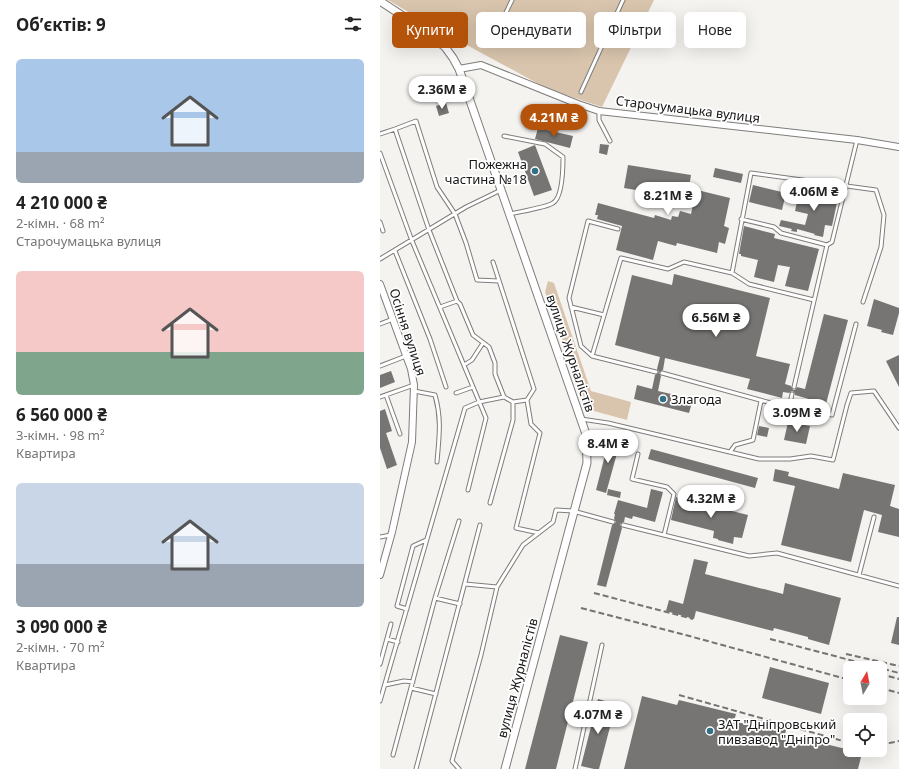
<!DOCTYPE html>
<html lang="uk">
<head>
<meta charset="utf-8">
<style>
	body { margin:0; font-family:"Noto Sans",sans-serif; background:#f2f2f2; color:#222; height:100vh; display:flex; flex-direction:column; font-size:15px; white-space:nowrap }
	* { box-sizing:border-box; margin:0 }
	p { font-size:13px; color:#767676 }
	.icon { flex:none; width:22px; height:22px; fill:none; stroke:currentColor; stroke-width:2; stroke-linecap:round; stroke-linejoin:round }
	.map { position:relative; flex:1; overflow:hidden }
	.panel { display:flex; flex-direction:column; background:#fff; width:380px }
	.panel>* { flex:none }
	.top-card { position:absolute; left:12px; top:12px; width:380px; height:36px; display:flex; gap:8px }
	.needle { width:26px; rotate:10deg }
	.fabs { position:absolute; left:463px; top:661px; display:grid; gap:8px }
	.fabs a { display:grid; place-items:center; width:44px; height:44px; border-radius:6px; background:#fff; box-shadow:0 4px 16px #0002; font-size:20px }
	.price { position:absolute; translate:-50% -34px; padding:0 9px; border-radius:14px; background:#fff; color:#222; font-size:13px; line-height:26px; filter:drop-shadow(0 1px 2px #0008) }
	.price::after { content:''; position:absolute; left:50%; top:24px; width:12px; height:9px; margin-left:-6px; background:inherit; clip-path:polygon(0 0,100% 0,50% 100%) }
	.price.active { background:#b45309; color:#fff }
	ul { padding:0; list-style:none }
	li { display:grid; align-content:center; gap:8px; height:212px; padding:0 16px }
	li span { display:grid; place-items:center; height:124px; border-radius:6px; color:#555 }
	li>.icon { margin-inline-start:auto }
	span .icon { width:72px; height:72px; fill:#fffc; stroke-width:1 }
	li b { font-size:17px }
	h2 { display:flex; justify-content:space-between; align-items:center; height:48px; padding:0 16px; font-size:17px }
	.chip { padding:0 14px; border-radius:6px; background:#fff; box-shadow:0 4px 16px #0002; font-size:14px; line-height:36px }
	.chip.active { background:#b45309; color:#fff }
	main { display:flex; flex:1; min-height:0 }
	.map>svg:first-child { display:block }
	.green { fill:#d9c5ad }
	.building { fill:#777573 }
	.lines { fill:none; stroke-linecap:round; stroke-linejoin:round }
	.service-casing { stroke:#7f7d7b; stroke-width:5 }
	.minor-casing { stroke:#7f7d7b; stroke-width:8 }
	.tertiary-casing { stroke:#7f7d7b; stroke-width:9 }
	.service { stroke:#fff; stroke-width:3 }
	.minor { stroke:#fff; stroke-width:6 }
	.tertiary { stroke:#fff; stroke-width:7 }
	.rail { stroke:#757473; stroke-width:2; stroke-dasharray:6 3; stroke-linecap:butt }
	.poi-dot { fill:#327085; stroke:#fff; stroke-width:1.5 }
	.labels { text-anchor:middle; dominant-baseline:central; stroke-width:3.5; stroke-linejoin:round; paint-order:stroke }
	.street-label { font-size:13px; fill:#171716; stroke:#fff }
	.poi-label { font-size:13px; fill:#171716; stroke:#fff; text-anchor:start }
</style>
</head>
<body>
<main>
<section class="panel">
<h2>Об’єктів: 9<svg class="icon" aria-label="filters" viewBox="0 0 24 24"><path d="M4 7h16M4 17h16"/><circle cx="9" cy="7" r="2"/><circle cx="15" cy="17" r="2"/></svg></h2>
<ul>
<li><span style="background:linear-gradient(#a9c7e8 75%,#9aa5b1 0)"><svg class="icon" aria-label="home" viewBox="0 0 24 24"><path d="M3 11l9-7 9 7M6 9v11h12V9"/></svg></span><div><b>4 210 000 ₴</b><p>2-кімн. · 68 m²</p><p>Старочумацька вулиця</p></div></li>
<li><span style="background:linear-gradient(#f6c9c9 65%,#7fa58c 0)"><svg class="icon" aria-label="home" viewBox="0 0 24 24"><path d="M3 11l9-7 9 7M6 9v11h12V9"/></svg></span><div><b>6 560 000 ₴</b><p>3-кімн. · 98 m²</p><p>Квартира</p></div></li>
<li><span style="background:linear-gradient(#c9d6e8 65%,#9aa5b1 0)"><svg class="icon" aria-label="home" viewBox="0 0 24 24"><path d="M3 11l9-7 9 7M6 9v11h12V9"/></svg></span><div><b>3 090 000 ₴</b><p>2-кімн. · 70 m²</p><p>Квартира</p></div></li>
</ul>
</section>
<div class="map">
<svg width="519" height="769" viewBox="0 0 519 769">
	<rect width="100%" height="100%" fill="#f5f3f0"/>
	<path class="green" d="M8 0H274L222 107 168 89 59 30Z
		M168 281 174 283 211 391 251 402 247 420 214 411 205 403 165 292Z"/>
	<path class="building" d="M66 103 69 113 59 116 56 106Z
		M158 128 193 136 190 148 155 139Z
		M220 144 229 145 227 155 219 153Z
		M155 145 172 190 154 196 138 152Z
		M248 165 311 175 309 188 350 198 344 226 349 228 345 244 339 242 337 253 297 243 296 246 278 241 273 260 236 250 242 226 217 219 218 215H215L218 203 274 218 275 215 291 220 292 216 298 217 300 211 311 214 314 200 244 188Z
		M335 168 363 174 361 183 333 177Z
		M421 184 433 187 432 192 458 198 452 226 445 225 443 237 434 235 435 234 417 229V232L411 231 412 229 399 226 401 220 425 225 428 214 415 211Z
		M373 185 406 193 402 210 369 202Z
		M364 226 395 234 394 238 439 249 428 291 405 286 410 267 398 265 394 282 374 277 378 260 361 256V254H359Z
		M294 274 390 298 376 356 410 364 405 384 411 386 413 390H415L417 387 425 389 444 314 468 320 446 404 415 395 414 392 412 391 409 393 403 392 402 398 367 389 370 379 285 358 283 370 279 373 281 376 278 391 313 399 309 413 254 399 257 385 272 389 275 375 279 372 277 369 280 357 235 345 252 275 292 285Z
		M494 299 519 308V313L513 335 501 332 502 330 487 326Z
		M519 355V387L506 361Z
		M11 371 15 382 0 388V375Z
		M5 409 12 431 6 433 17 465 7 469 0 448V411Z
		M408 422 430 426 426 444 404 440Z
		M379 426 389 428 387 437 377 435Z
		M230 436 241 439 226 493 216 490Z
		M271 449 378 478 375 488 268 459Z
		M395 469 409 472 408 476 459 489 463 473 515 485 510 506 519 509V537L498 532 502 515 484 510 471 562 401 545 415 486 393 481Z
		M228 489 241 492 240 498 227 495Z
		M271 489 283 492 275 522 253 516 252 519 245 517 244 522 240 524 242 528 226 587 217 585 232 525 236 522 234 519 235 514H234L238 500 267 508Z
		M296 497 368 515 362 538 354 537 353 544 338 540V539L333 538 334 531 291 520Z
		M314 559 328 562 325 574 403 594 405 583 461 598 449 645 428 639V637L394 628 393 631 316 611 314 619 286 611 289 600 303 604Z
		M517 617H519V645L511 643Z
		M180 635 208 642 176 769H145Z
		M390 667 449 683 441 714 382 698Z
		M262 696 297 705 299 700 356 714 354 721 369 725 371 718 407 727 405 734 482 753 478 769H244Z
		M218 699 236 704 219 769H214L201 766Z"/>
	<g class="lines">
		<defs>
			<path id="service" d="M120 25 132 0
				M201 92 243 0
				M219 111V120L230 141
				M15 129 36 121 57 187 75 214 86 243 97 280 119 281
				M0 134 15 129 49 230 77 301 80 304 93 335 109 347 115 363V374L124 397
				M124 136 165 144 183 157C183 168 183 197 173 203 168 207 138 212 130 214
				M0 153 32 241 106 418 88 490
				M361 219 394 227 401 233 447 245
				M0 222 3 231
				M238 229 208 221 189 298 201 346 212 356 276 372
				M15 251 50 339 66 387
				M0 259 86 207 121 190
				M113 262 154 389 147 400 151 424 160 433 136 528 159 533
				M352 273 371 173 496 190 504 215 501 247 483 302
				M60 307 77 301
				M191 307 224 315
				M0 324 13 319
				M212 356 241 258 288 269 304 262 352 273 369 284 434 300
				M84 365 92 360 103 343
				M0 366 26 356
				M282 373 409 408 412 394
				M414 387 447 245 452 242 477 140
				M34 391 55 395C62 420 59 437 57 462
				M76 393 93 387
				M6 395 20 434
				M0 397 34 385
				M133 402 147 400
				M410 404 452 415 476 324
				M201 419 228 423 379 459H410L431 456 453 460 467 405 471 393 494 391 519 428
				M350 452 355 445 373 440 381 401
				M258 454 252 479 287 487 294 494 284 535
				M243 525 369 556 397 553 519 586
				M0 537 11 535
				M479 575 494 517
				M85 584 117 587 143 545 173 522 176 510 193 511 233 522
				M55 598 80 604
				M27 609 17 606 33 546 46 540
				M7 639 18 642
				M0 664 11 624
				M5 685 24 681 33 682
				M31 688 56 694
				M0 701 85 408 99 402 124 397 133 402V420L110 503
				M13 755 55 598 79 521
				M36 769 100 525
				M79 769 72 761 101 655 117 587
				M195 769 222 645"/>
			<path id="minor" d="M79 69 101 65 198 104 219 111 477 140 519 147
				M0 284 31 369 34 385 32 442 12 532 0 575"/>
			<path id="tertiary" d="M0 1 32 22 65 47 73 58 79 69 206 434 207 463 125 769"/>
		</defs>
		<use href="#service" class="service-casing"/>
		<use href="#minor" class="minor-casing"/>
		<use href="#tertiary" class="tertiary-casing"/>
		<use href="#service" class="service"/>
		<use href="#minor" class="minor"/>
		<use href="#tertiary" class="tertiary"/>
		<path class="rail" d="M214 593 313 619
			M201 608 313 637 470 680
			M390 639 519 673
			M466 654 519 666
			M500 674 519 679
			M500 688 519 693
			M299 695 470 743
			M500 745 519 741"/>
	</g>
	<g class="poi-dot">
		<circle cx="155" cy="171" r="4"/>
		<circle cx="283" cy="399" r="4"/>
		<circle cx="330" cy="731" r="4"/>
	</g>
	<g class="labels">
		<g class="street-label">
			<text transform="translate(308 109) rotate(7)">Старочумацька вулиця</text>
			<text transform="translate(28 332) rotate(72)">Осіння вулиця</text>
			<text transform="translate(191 353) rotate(71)">вулиця Журналістів</text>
			<text transform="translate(137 678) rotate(-75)">вулиця Журналістів</text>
		</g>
		<g class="poi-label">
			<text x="147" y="164" text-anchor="end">Пожежна<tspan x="147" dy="15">частина №18</tspan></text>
			<text x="291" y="399">Злагода</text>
			<text x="338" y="724">ЗАТ "Дніпровський<tspan x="338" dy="15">пивзавод "Дніпро"</tspan></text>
		</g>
	</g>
</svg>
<div class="fabs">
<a><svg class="needle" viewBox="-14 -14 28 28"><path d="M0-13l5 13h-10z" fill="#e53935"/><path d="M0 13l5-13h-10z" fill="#767676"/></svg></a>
<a><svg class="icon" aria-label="locate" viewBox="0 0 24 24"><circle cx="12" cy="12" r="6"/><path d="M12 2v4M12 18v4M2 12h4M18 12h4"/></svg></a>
</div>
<b class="price" style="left:62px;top:110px">2.36M ₴</b>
<b class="price active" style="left:174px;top:138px">4.21M ₴</b>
<b class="price" style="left:434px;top:212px">4.06M ₴</b>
<b class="price" style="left:288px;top:216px">8.21M ₴</b>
<b class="price" style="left:336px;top:338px">6.56M ₴</b>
<b class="price" style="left:417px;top:433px">3.09M ₴</b>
<b class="price" style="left:228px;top:464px">8.4M ₴</b>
<b class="price" style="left:331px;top:519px">4.32M ₴</b>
<b class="price" style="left:218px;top:735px">4.07M ₴</b>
<div class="top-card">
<a class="chip active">Купити</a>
<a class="chip">Орендувати</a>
<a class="chip">Фільтри</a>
<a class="chip">Нове</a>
</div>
</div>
</main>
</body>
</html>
